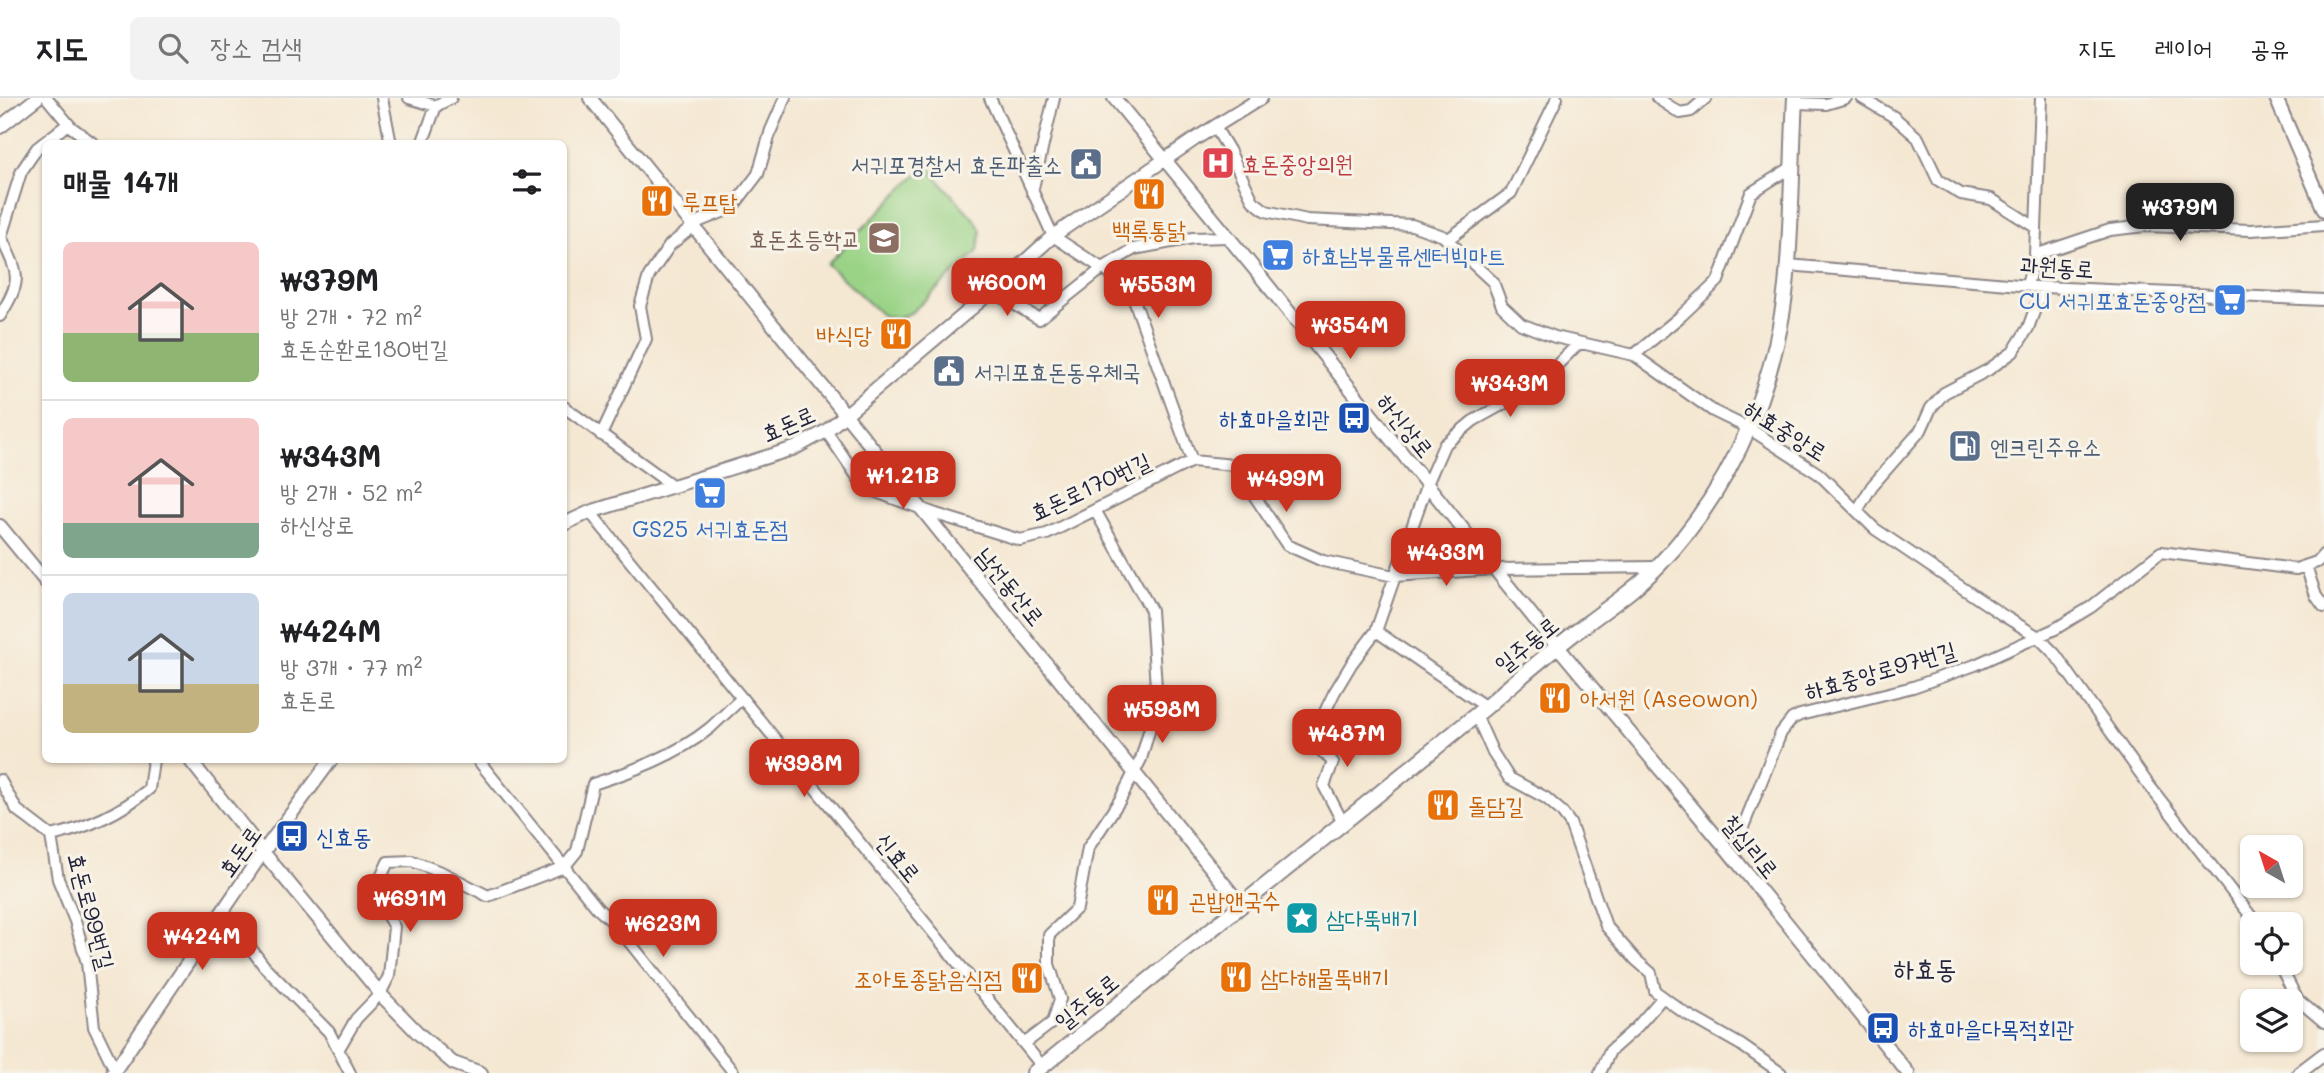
<!DOCTYPE html>
<html lang="ko">
<head>
<meta charset="utf-8">
<style>
	body { margin:0; font-family:Mali,"Poor Story",sans-serif; background:#f2f2f2; color:#202124; height:100vh; display:flex; flex-direction:column; font-size:26px; white-space:nowrap }
	* { box-sizing:border-box; margin:0 }
	p { font-size:23px; color:#757577 }
	.icon { flex:none; width:38px; height:38px; fill:none; stroke:currentColor; stroke-width:2; stroke-linecap:round; stroke-linejoin:round }
	.map { position:relative; flex:1; overflow:hidden }
	.details { position:absolute; left:42px; top:42px; width:525px; height:623px; display:flex; flex-direction:column; background:#fff; border-radius:10px; box-shadow:0 2px 5px #0004 }
	.details>* { flex:none }
	.needle { width:46px; rotate:321deg }
	.controls { position:absolute; left:2240px; top:737px; display:grid; gap:14px }
	.controls a { display:grid; place-items:center; width:63px; height:63px; border-radius:10px; background:#fff; box-shadow:0 2px 5px #0004; font-size:35px }
	.price { position:absolute; translate:-50% -60px; padding:0 16px; border-radius:14px; background:#c8321e; color:#fff; font-size:23px; line-height:46px; filter:drop-shadow(0 2px 4px #0008) }
	.price::after { content:''; position:absolute; left:50%; top:42px; width:21px; height:16px; margin-left:-10px; background:inherit; clip-path:polygon(0 0,100% 0,50% 100%) }
	.price.selected { background:#222; color:#fff }
	ul { padding:0; list-style:none }
	li { display:flex; align-items:center; gap:21px; height:175px; padding:0 21px }
	li+li { border-top:2px solid #e0e0e0 }
	li span { display:grid; place-items:center; flex:none; width:196px; height:140px; border-radius:10px; color:#555 }
	li>.icon { margin-inline-start:auto }
	span .icon { width:84px; height:84px; fill:#fffc; stroke-width:1 }
	li b { font-size:30px }
	h2 { display:flex; justify-content:space-between; align-items:center; height:84px; padding:0 21px; font-size:30px }
	header { display:flex; align-items:center; gap:42px; box-sizing:border-box; height:98px; padding:0 35px; background:#fff; border-bottom:2px solid #e0e0e0 }
	header strong { font-size:33px }
	nav { display:flex; gap:38px; margin-inline-start:auto; font-size:24px }
	.search { width:490px; height:63px; background:#f2f2f2; display:flex; align-items:center; gap:18px; box-sizing:border-box; padding:0 24px; border-radius:10px; color:#757577; font-size:26px }
	.map>svg:first-child { display:block }
	.green { fill:#9ad386; stroke:#5e7a60; stroke-width:2 }
	.lines { fill:none; stroke-linecap:round; stroke-linejoin:round }
	.minor-casing { stroke:#8c8587; stroke-width:14 }
	.tertiary-casing { stroke:#8c8587; stroke-width:16 }
	.secondary-casing { stroke:#8c8587; stroke-width:18 }
	.minor { stroke:#fff; stroke-width:10 }
	.tertiary { stroke:#fff; stroke-width:12 }
	.secondary { stroke:#fff; stroke-width:14 }
	.labels { text-anchor:middle; dominant-baseline:central; stroke-width:6; stroke-linejoin:round; paint-order:stroke }
	.health-label { font-size:23px; fill:#be3a42; stroke:#f7f3e8; text-anchor:start }
	.service-label { font-size:23px; fill:#4e5e75; stroke:#f7f3e8; text-anchor:start }
	.food-label { font-size:23px; fill:#c56008; stroke:#f7f3e8; text-anchor:start }
	.education-label { font-size:23px; fill:#785e54; stroke:#f7f3e8; text-anchor:end }
	.shop-label { font-size:23px; fill:#366cbe; stroke:#f7f3e8; text-anchor:start }
	.street-label { font-size:23px; fill:#22223b; stroke:#f7f3e8 }
	.transit-label { font-size:23px; fill:#164399; stroke:#f7f3e8; text-anchor:start }
	.culture-label { font-size:23px; fill:#0d838f; stroke:#f7f3e8; text-anchor:start }
	.quarter-label { font-size:26px; fill:#22223b; stroke:#f7f3e8 }
</style>
</head>
<body>
<header>
<strong>지도</strong>
<div class="search"><svg class="icon" aria-label="search" viewBox="0 0 24 24"><circle cx="10" cy="10" r="6"/><path d="M15 15l6 6"/></svg>장소 검색</div>
<nav><a>지도</a><a>레이어</a><a>공유</a></nav>
</header>
<div class="map">
<svg width="2324" height="975" viewBox="0 0 2324 975">
	<rect width="100%" height="100%" fill="#f7f3e8"/>
	<filter id="ink" filterUnits="userSpaceOnUse"><feTurbulence type="fractalNoise" baseFrequency=".0143" numOctaves="2"/><feDisplacementMap in="SourceGraphic" scale="14" xChannelSelector="R" yChannelSelector="G"/><feConvolveMatrix kernelMatrix="1 2 1 2 8 2 1 2 1" color-interpolation-filters="sRGB"/></filter>
	<filter id="wash" filterUnits="userSpaceOnUse"><feTurbulence type="fractalNoise" baseFrequency=".00686" numOctaves="4" result="noise"/><feDisplacementMap in="SourceGraphic" scale="28" xChannelSelector="R" yChannelSelector="G"/><feGaussianBlur stdDeviation="1.57" result="paint"/><feColorMatrix in="noise" values="0 0 0 0 0 0 0 0 0 0 0 0 0 0 0 0 0 1.4 0 .05"/><feComposite in="paint" operator="in"/></filter>
	<g filter="url(#wash)">
		<rect width="100%" height="100%" fill="#f5e8d3"/>
		<path class="green" d="M930 63 937 71 932 75 976 123 981 133 978 153 912 214C901 220 894 220 882 217L827 166Z"/>
	</g>
	<g filter="url(#ink)">
		<g class="lines">
			<defs>
				<path id="minor" d="M47 0 71 29 94 46
					M382 0 391 46
					M409 0 436 8 451 0
					M990 0 1053 138 1129 188 1192 363
					M1657 0 1680 15 1691 13 1706 0
					M1862 0 1894 19 1918 40 1938 82 1961 96 1991 101 2035 129
					M1795 5 1826 6 1846 0
					M1215 29 1229 52 1253 103 1266 113 1307 122 1412 127 1443 138 1493 184 1502 208 1521 226 1555 239 1634 257 1713 313 1750 331 1819 376 1875 431 2004 518 2037 538 2055 556 2148 686 2257 826
					M422 46 436 8
					M1032 94 1054 0
					M1447 142 1511 95 1557 0
					M2035 157 2110 132 2145 128 2251 132 2324 127
					M1788 167 2043 189 2324 202
					M2027 187 2035 157 2041 0
					M992 193 1039 221 1103 170 1134 151 1193 140 1228 139
					M0 218C23 180 19 178 1 139L21 74 37 50 68 26
					M1634 257 1681 218 1718 183 1751 95 1792 69
					M564 309 673 388
					M826 333 865 390 936 416 1020 442 1047 436 1192 363 1234 367 1287 447 1323 463 1394 478 1495 471 1657 469
					M601 337 646 241 640 208 649 178 670 147 700 123 732 110 758 76 771 32 785 0
					M1857 413 1872 388 1921 332 1931 310 1944 295 1988 272 2013 254 2028 230 2043 189
					M590 414 1042 968
					M2306 468 2316 498 2324 509
					M1376 533 1486 609
					M1476 617 1493 655 1509 680 1546 700 1561 713 1570 725 1606 828 1636 862 1651 875 1655 893 1683 914 1741 947 1781 975
					M478 662 598 811 615 826 734 975
					M0 682 17 712 51 738 58 781 75 823 87 865 94 929 115 972
					M1343 725 1324 688 1333 664 1311 643 1334 595 1352 565 1376 533 1427 386 1444 347 1473 323 1536 288 1579 245
					M51 738C87 730 121 714 149 691L153 662
					M1718 741 1726 735 1743 729 1781 635 1792 621 1800 617 1913 589 1975 567 2055 531 2091 509 2161 454 2296 471 2317 464 2324 456
					M223 813 264 868 329 934 350 975
					M2278 864 2297 901 2324 924
					M1024 946 1053 924 1060 901 1049 866V837L1077 810 1088 750 1120 702 1141 661 1157 605 1151 512 1095 412
					M338 952 356 921 380 896 389 878 394 829 387 817 382 777 388 764 412 763 443 775 488 798 564 769 577 753 593 686C633 673 677 657 710 630 721 620 731 610 742 600
					M1600 975 1610 953 1636 930 1663 899"/>
				<path id="tertiary" d="M590 0 1241 807
					M1114 0 1257 174 1538 525 1726 750 1908 975
					M2276 0 2324 112
					M0 29 37 0
					M564 426 590 414 795 350 826 333 992 193 1053 138 1195 41 1261 0
					M0 428 46 484
					M190 662 263 754 384 900 419 936 453 965 481 975
					M113 975 263 754 331 662
					M2299 975 2324 956"/>
				<path id="secondary" d="M1034 975 1486 609C1519 580 1553 551 1589 524 1613 506 1638 489 1659 467 1736 386 1781 276 1788 165 1792 110 1792 55 1795 0"/>
			</defs>
			<use href="#minor" class="minor-casing"/>
			<use href="#tertiary" class="tertiary-casing"/>
			<use href="#secondary" class="secondary-casing"/>
			<use href="#minor" class="minor"/>
			<use href="#tertiary" class="tertiary"/>
			<use href="#secondary" class="secondary"/>
		</g>
	</g>
	<defs>
		<symbol id="hospital-square" viewBox="-11 -11 22 22"><rect x="-9" y="-9" width="18" height="18" rx="4" fill="#e0444e" stroke="#f7f3e8"/><path d="M-5-5h3v3.5h4V-5h3V5h-3V1.5h-4V5h-3Z" fill="#fff"/></symbol>
		<symbol id="civic-square" viewBox="-11 -11 22 22"><rect x="-9" y="-9" width="18" height="18" rx="4" fill="#5c6f8a" stroke="#f7f3e8"/><path d="M-.6-6.5H3V-4.5H.6V-3L4-1V1h2V6H-6V1h2V-1L-.6-3ZM-1.2 2.5V6h2.4V2.5Z" fill="#fff"/></symbol>
		<symbol id="restaurant-square" viewBox="-11 -11 22 22"><rect x="-9" y="-9" width="18" height="18" rx="4" fill="#e8710a" stroke="#f7f3e8"/><path d="M-5-6h1v4h1v-4h1v4h1v-4h1v5L-1.5 .5V6h-2V.5L-5-1ZM5-6V6H3V1.5H1.5Q1.5-4 5-6Z" fill="#fff"/></symbol>
		<symbol id="school-square" viewBox="-11 -11 22 22"><rect x="-9" y="-9" width="18" height="18" rx="4" fill="#8d6e63" stroke="#f7f3e8"/><path d="M0-5L7-2L0 1L-7-2ZM-4 1L0 2.5L4 1V4Q0 6-4 4Z" fill="#fff"/></symbol>
		<symbol id="supermarket-square" viewBox="-11 -11 22 22"><rect x="-9" y="-9" width="18" height="18" rx="4" fill="#3f7fe0" stroke="#f7f3e8"/><path d="M-6-5.5h2.5l.6 2H6L4.5 2H-2.5L-4.4-4H-6ZM-1.5 3.2a1.3 1.3 0 1 0 .1 0ZM3 3.2a1.3 1.3 0 1 0 .1 0Z" fill="#fff"/></symbol>
		<symbol id="bus-square" viewBox="-11 -11 22 22"><rect x="-9" y="-9" width="18" height="18" rx="4" fill="#1a4fb4" stroke="#f7f3e8"/><path d="M-5-6H5V4H4V6H2V4H-2V6H-4V4H-5ZM-3.5-4V0h7V-4ZM-3.5 1.2v1.5H-2V1.2ZM2 1.2v1.5H3.5V1.2Z" fill="#fff"/></symbol>
		<symbol id="fuel-square" viewBox="-11 -11 22 22"><rect x="-9" y="-9" width="18" height="18" rx="4" fill="#5c6f8a" stroke="#f7f3e8"/><path d="M-5.5-6h7V0h2V4h1.3V-2.5L3-4.5l.8-.8L6-3V5H2.5V1h-1V6h-7ZM-4.2-4.7v3.2H.2V-4.7Z" fill="#fff"/></symbol>
		<symbol id="sight-square" viewBox="-11 -11 22 22"><rect x="-9" y="-9" width="18" height="18" rx="4" fill="#0f9aa8" stroke="#f7f3e8"/><path d="M0-6L1.8-2.2L6-1.7L2.9 1.2L3.7 5.4L0 3.3L-3.7 5.4L-2.9 1.2L-6-1.7L-1.8-2.2Z" fill="#fff"/></symbol>
	</defs>
	<g fill-rule="evenodd">
		<use href="#hospital-square" x="1199" y="46" width="38" height="38"/>
		<use href="#civic-square" x="1067" y="47" width="38" height="38"/>
		<use href="#restaurant-square" x="1130" y="77" width="38" height="38"/>
		<use href="#restaurant-square" x="638" y="84" width="38" height="38"/>
		<use href="#school-square" x="865" y="121" width="38" height="38"/>
		<use href="#supermarket-square" x="1259" y="138" width="38" height="38"/>
		<use href="#supermarket-square" x="2211" y="183" width="38" height="38"/>
		<use href="#restaurant-square" x="877" y="217" width="38" height="38"/>
		<use href="#civic-square" x="930" y="254" width="38" height="38"/>
		<use href="#bus-square" x="1335" y="301" width="38" height="38"/>
		<use href="#fuel-square" x="1946" y="329" width="38" height="38"/>
		<use href="#supermarket-square" x="691" y="376" width="38" height="38"/>
		<use href="#restaurant-square" x="1536" y="581" width="38" height="38"/>
		<use href="#restaurant-square" x="1424" y="688" width="38" height="38"/>
		<use href="#bus-square" x="273" y="719" width="38" height="38"/>
		<use href="#restaurant-square" x="1144" y="783" width="38" height="38"/>
		<use href="#sight-square" x="1283" y="801" width="38" height="38"/>
		<use href="#restaurant-square" x="1217" y="860" width="38" height="38"/>
		<use href="#restaurant-square" x="1008" y="861" width="38" height="38"/>
		<use href="#bus-square" x="1864" y="911" width="38" height="38"/>
	</g>
	<g class="labels">
		<g class="health-label">
			<text x="1242" y="65">효돈중앙의원</text>
		</g>
		<g class="service-label">
			<text x="1062" y="66" text-anchor="end">서귀포경찰서 효돈파출소</text>
			<text x="974" y="273">서귀포효돈동우체국</text>
			<text x="1990" y="348">엔크린주유소</text>
		</g>
		<g class="food-label">
			<text x="682" y="103">루프탑</text>
			<text x="1149" y="131" text-anchor="middle">백록통닭</text>
			<text x="872" y="236" text-anchor="end">바식당</text>
			<text x="1580" y="600">아서원 (Aseowon)</text>
			<text x="1468" y="707">돌담길</text>
			<text x="1188" y="802">곤밥앤국수</text>
			<text x="1260" y="879">삼다해물뚝배기</text>
			<text x="1002" y="880" text-anchor="end">조아토종닭음식점</text>
		</g>
		<g class="education-label">
			<text x="860" y="140">효돈초등학교</text>
		</g>
		<g class="shop-label">
			<text x="1302" y="157">하효남부물류센터빅마트</text>
			<text x="2206" y="202" text-anchor="end">CU 서귀포효돈중앙점</text>
			<text x="710" y="430" text-anchor="middle">GS25 서귀효돈점</text>
		</g>
		<g class="street-label">
			<text transform="translate(2057 168) rotate(4)">과원동로</text>
			<text transform="translate(788 325) rotate(-24)">효돈로</text>
			<text transform="translate(1406 327) rotate(51)">하신상로</text>
			<text transform="translate(1786 332) rotate(32)">하효중앙로</text>
			<text transform="translate(1090 388) rotate(-25)">효돈로170번길</text>
			<text transform="translate(1011 488) rotate(51)">남선동산로</text>
			<text transform="translate(1526 546) rotate(-39)">일주동로</text>
			<text transform="translate(1880 572) rotate(-16)">하효중앙로97번길</text>
			<text transform="translate(1751 748) rotate(51)">칠십리로</text>
			<text transform="translate(239 753) rotate(-55)">효돈로</text>
			<text transform="translate(899 759) rotate(51)">신효로</text>
			<text transform="translate(92 813) rotate(75)">효돈로99번길</text>
			<text transform="translate(1086 903) rotate(-39)">일주동로</text>
		</g>
		<g class="transit-label">
			<text x="1330" y="320" text-anchor="end">하효마을회관</text>
			<text x="316" y="738">신효동</text>
			<text x="1908" y="930">하효마을다목적회관</text>
		</g>
		<g class="culture-label">
			<text x="1326" y="820">삼다뚝배기</text>
		</g>
		<g class="quarter-label">
			<text x="1925" y="870">하효동</text>
		</g>
	</g>
</svg>
<div class="controls">
<a><svg class="needle" viewBox="-14 -14 28 28"><path d="M0-13l5 13h-10z" fill="#e53935"/><path d="M0 13l5-13h-10z" fill="#757577"/></svg></a>
<a><svg class="icon" aria-label="locate" viewBox="0 0 24 24"><circle cx="12" cy="12" r="6"/><path d="M12 2v4M12 18v4M2 12h4M18 12h4"/></svg></a>
<a><svg class="icon" aria-label="layers" viewBox="0 0 24 24"><path d="M12 4l9 5-9 5-9-5zM3 14l9 5 9-5"/></svg></a>
</div>
<b class="price selected" style="left:2180px;top:145px">₩379M</b>
<b class="price" style="left:1007px;top:220px">₩600M</b>
<b class="price" style="left:1158px;top:222px">₩553M</b>
<b class="price" style="left:1350px;top:263px">₩354M</b>
<b class="price" style="left:1510px;top:321px">₩343M</b>
<b class="price" style="left:903px;top:413px">₩1.21B</b>
<b class="price" style="left:1286px;top:416px">₩499M</b>
<b class="price" style="left:1446px;top:490px">₩433M</b>
<b class="price" style="left:1162px;top:647px">₩598M</b>
<b class="price" style="left:1347px;top:671px">₩487M</b>
<b class="price" style="left:804px;top:701px">₩398M</b>
<b class="price" style="left:410px;top:836px">₩691M</b>
<b class="price" style="left:663px;top:861px">₩623M</b>
<b class="price" style="left:202px;top:874px">₩424M</b>
<section class="details">
<h2>매물 14개<svg class="icon" aria-label="filters" viewBox="0 0 24 24"><path d="M4 7h16M4 17h16"/><circle cx="9" cy="7" r="2"/><circle cx="15" cy="17" r="2"/></svg></h2>
<ul>
<li><span style="background:linear-gradient(#f6c9c9 65%,#8fb573 0)"><svg class="icon" aria-label="home" viewBox="0 0 24 24"><path d="M3 11l9-7 9 7M6 9v11h12V9"/></svg></span><div><b>₩379M</b><p>방 2개 · 72 m²</p><p>효돈순환로180번길</p></div></li>
<li><span style="background:linear-gradient(#f6c9c9 75%,#7fa58c 0)"><svg class="icon" aria-label="home" viewBox="0 0 24 24"><path d="M3 11l9-7 9 7M6 9v11h12V9"/></svg></span><div><b>₩343M</b><p>방 2개 · 52 m²</p><p>하신상로</p></div></li>
<li><span style="background:linear-gradient(#c9d6e8 65%,#c2b280 0)"><svg class="icon" aria-label="home" viewBox="0 0 24 24"><path d="M3 11l9-7 9 7M6 9v11h12V9"/></svg></span><div><b>₩424M</b><p>방 3개 · 77 m²</p><p>효돈로</p></div></li>
</ul>
</section>
</div>
</body>
</html>
